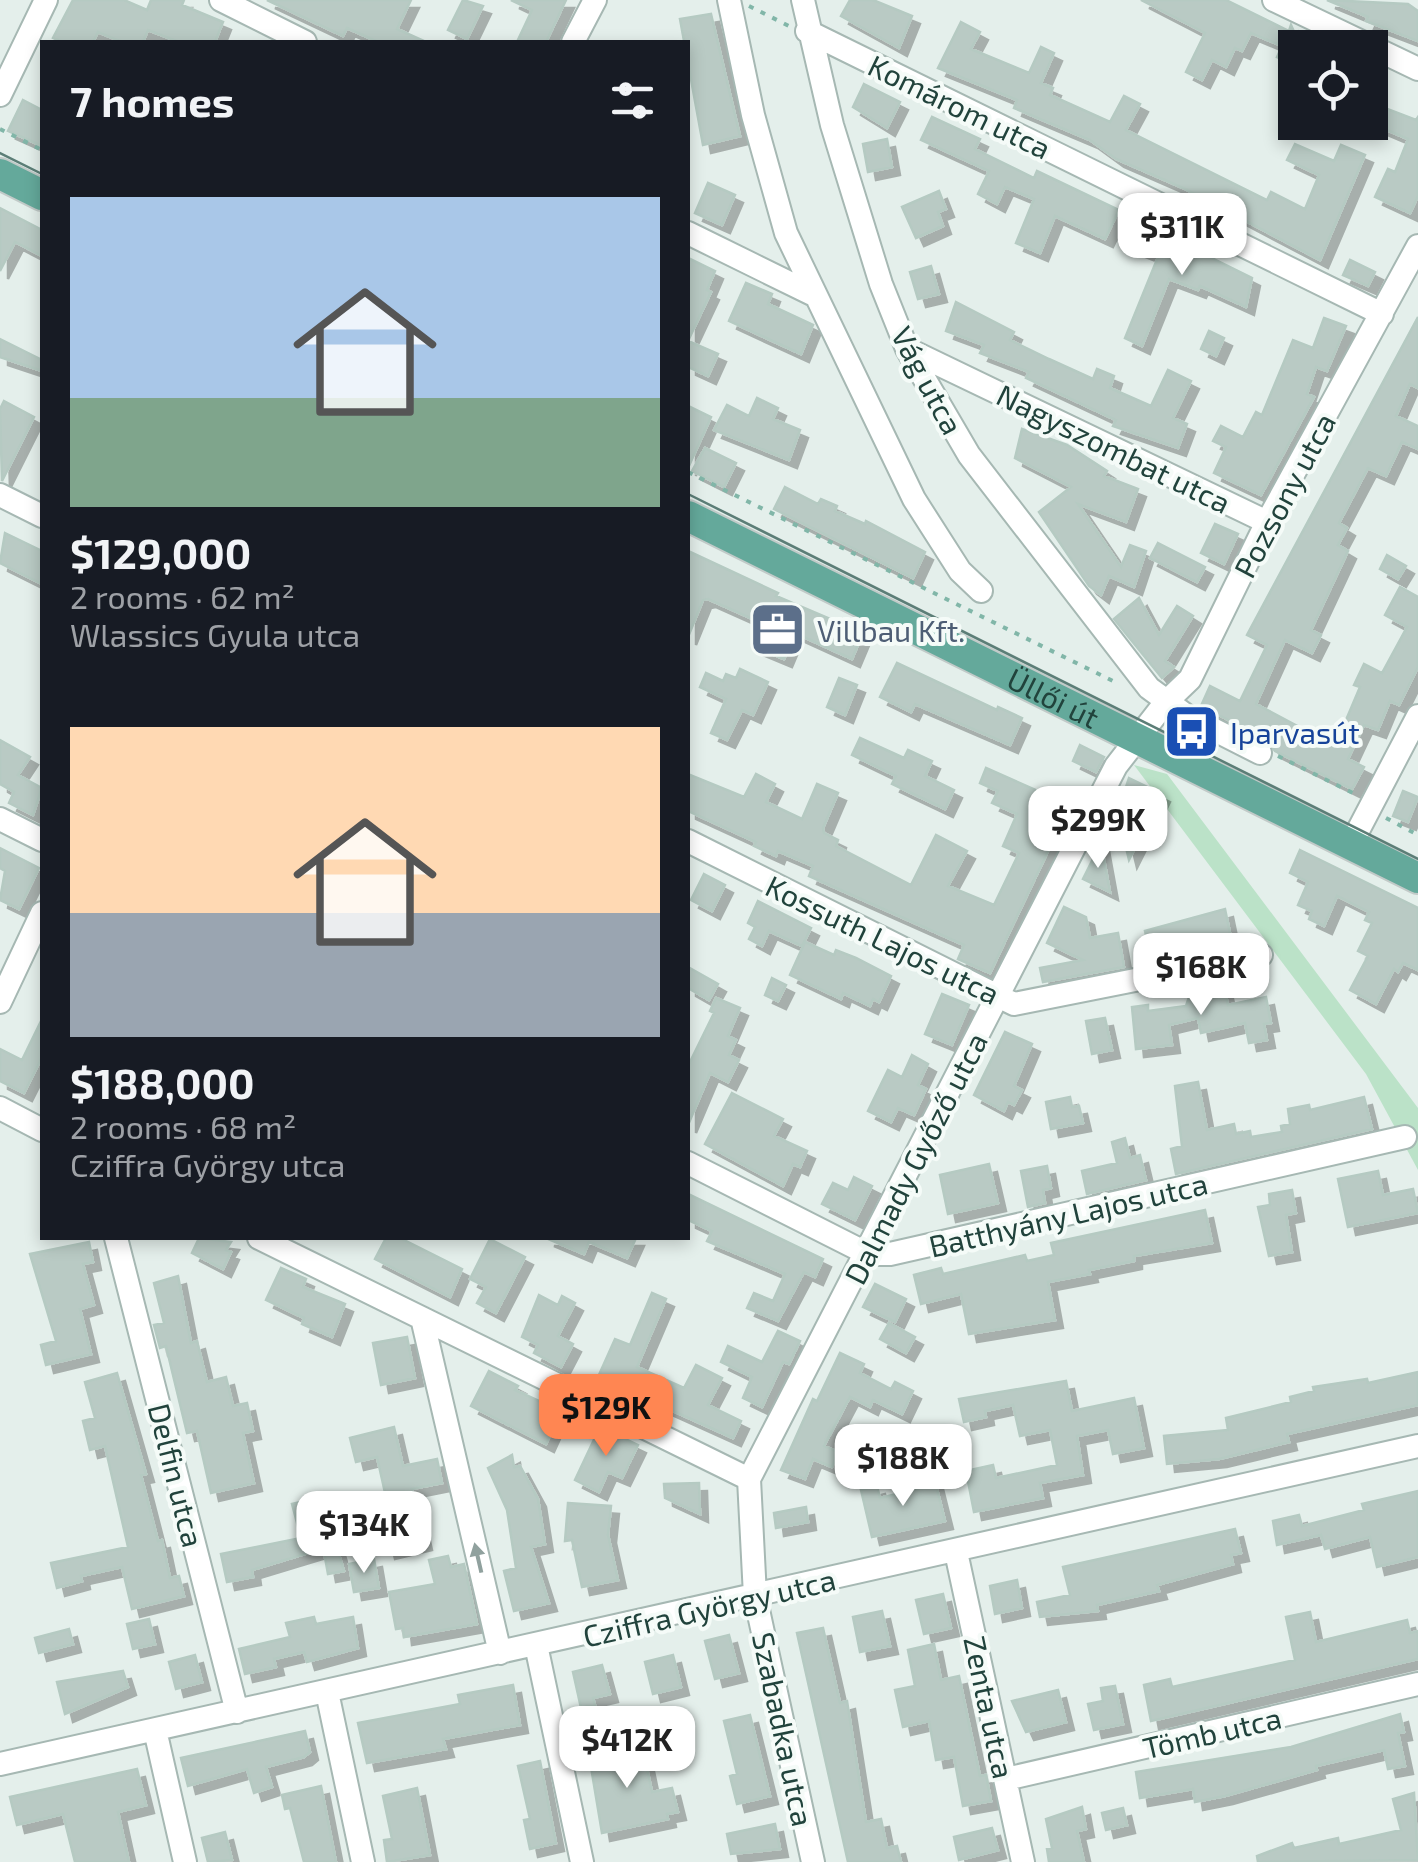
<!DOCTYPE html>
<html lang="en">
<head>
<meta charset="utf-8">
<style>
	body { margin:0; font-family:"Exo 2",sans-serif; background:#242831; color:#f1f3f6; height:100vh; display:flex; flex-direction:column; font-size:38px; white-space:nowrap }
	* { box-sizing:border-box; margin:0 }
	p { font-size:32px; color:#9ea1a6 }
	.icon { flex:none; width:55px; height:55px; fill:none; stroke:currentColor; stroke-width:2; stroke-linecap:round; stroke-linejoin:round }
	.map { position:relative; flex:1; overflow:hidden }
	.sheet { position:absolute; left:40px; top:40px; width:650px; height:1200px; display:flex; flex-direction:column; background:#171b24; border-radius:0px; box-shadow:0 5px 15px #0003 }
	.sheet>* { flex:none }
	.fabs { position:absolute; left:1278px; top:30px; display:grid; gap:20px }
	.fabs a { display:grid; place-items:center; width:110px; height:110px; border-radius:0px; background:#171b24; box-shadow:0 5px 15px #0003; font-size:50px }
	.price { position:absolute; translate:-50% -85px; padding:0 22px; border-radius:20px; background:#fff; color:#222; font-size:32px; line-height:65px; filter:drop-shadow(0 2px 5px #0008) }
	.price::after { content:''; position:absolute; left:50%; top:60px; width:30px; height:22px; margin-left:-15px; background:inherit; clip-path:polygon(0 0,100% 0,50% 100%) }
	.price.selected { background:#ff8652; color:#111 }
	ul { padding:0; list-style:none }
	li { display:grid; align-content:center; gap:20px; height:530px; padding:0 30px }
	li span { display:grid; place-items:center; height:310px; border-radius:0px; color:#555 }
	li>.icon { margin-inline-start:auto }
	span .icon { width:180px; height:180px; fill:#fffc; stroke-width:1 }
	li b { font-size:42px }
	h2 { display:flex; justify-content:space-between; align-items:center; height:120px; padding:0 30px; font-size:42px }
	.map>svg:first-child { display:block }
	.green { fill:#bbe2c8 }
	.building { fill:#b9cac4; stroke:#b5cac2; stroke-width:2.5; filter:url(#shadow) }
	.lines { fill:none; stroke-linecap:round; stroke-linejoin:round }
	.minor-casing { stroke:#a6b8b3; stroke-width:26 }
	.major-casing { stroke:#c1cac8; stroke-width:34 }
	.path { stroke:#81b6a8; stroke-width:4; stroke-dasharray:5 8; stroke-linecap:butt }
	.minor { stroke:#fff; stroke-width:22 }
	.major { stroke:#64a99b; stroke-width:30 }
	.tram { stroke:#5c7e77; stroke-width:2.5 }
	.oneway { fill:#90a19e }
	.labels { text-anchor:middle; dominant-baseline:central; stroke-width:8; stroke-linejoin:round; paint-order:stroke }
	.street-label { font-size:30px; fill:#21433c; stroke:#f5fbf8 }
	.service-label { font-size:30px; fill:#4e5e75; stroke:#f5fbf8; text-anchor:start }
	.transit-label { font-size:30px; fill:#164399; stroke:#f5fbf8; text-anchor:start }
</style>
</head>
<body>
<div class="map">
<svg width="1418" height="1862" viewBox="0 0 1418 1862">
	<defs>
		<filter id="shadow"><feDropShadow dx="8" dy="8" stdDeviation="0" flood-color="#0004"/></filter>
	</defs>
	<rect width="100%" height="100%" fill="#e4efeb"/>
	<path class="green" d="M1134 765 1167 774 1418 1108V1170L1366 1074Z"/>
	<path class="building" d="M73 0H124L147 10 151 0H184L182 5 223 22 215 42H179L148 30 143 42H122L98 32 93 42H62L53 38Z
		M267 0H411L397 29 426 42H378L347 28 343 36Z
		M463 0 483 6 467 39 448 30Z
		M511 0H566L546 42H517L532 10Z
		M850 0H873L912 16 899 48 841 16Z
		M1141 0H1226L1289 31 1291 25 1295 34 1327 48H1295V65L1277 57 1282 46 1251 33 1242 51 1235 48 1226 67 1212 60 1202 80 1186 72 1205 33Z
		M1327 0 1408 4 1418 11V41L1366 21 1368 17Z
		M711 14 740 136 703 145 680 19Z
		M961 22 980 32 971 49 1029 73 1041 47 1054 53 1041 83 1053 88 1050 95 1110 122 1124 96 1140 104 1126 130 1267 200 1271 192 1305 209 1319 175 1287 160 1295 144 1334 161 1341 145 1365 155 1320 260 1183 188 1116 159 1090 140 1014 108 1017 100 938 68Z
		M864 84 900 102 887 128 853 107Z
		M23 100 42 110V146L8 131Z
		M1382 107 1416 120 1418 117V196L1410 213 1375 197 1388 169 1395 172 1408 139 1375 125Z
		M932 117 980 139 975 149 1034 178 1037 171 1119 210 1105 239 1055 216 1040 253 1016 243 1034 199 1005 187 997 204 978 194 989 171 921 140Z
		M887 139 892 167 868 172 863 144Z
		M708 183 735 195 722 225 695 213Z
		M939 191 946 209 938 212 943 226 916 238 902 207Z
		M0 208 42 230V256L15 242 0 271Z
		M1145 225 1252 278 1246 307 1200 286 1198 290 1169 279 1142 346 1125 338 1158 257 1135 248Z
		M688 258 715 271 707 290 711 292 688 341 718 354 708 376 688 367Z
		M1350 260 1375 272 1368 286 1343 275Z
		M931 266 939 294 918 299 910 272Z
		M746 283 772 294 768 304 813 325 801 354 729 321Z
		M956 302 1014 332 1010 340 1049 359 1093 379 1097 369 1114 376 1110 388 1151 406 1168 370 1191 381 1173 418 1187 424 1178 448 1113 426 1116 420 1026 378 1029 372 980 353 984 345 946 331Z
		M1418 317V388L1410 384 1396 416 1418 426V449L1402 442 1386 476 1368 468 1339 523 1347 528 1338 545 1348 551 1311 630 1321 635 1312 653 1285 640 1256 704 1335 746 1360 687 1354 685 1364 664 1382 673 1407 627 1385 615 1400 587 1418 597V667L1399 705 1390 701 1378 730 1364 725 1348 759 1364 767 1352 789 1275 751 1267 740 1201 706 1210 686 1240 701 1267 645 1247 635Z
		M1324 318 1346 326 1327 371 1316 367 1307 394 1314 397 1261 495 1214 473 1226 447 1213 441 1221 426 1243 437 1256 412 1262 415 1293 340 1313 348Z
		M1209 331 1224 338 1216 356 1201 349Z
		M0 339 42 360V371L0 357Z
		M757 398 778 408 773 419 800 430 789 460 714 430 727 405 749 416Z
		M4 401 34 417 2 481 0 409Z
		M688 406 711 417 688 468Z
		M1022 429 1067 445 1107 471 1104 476 1138 489 1126 522 1078 504 1121 567 1130 545 1146 551 1134 587 1109 576 1101 595 1089 586 1039 512 1071 487 1015 458Z
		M705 448 736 463 724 487 692 471Z
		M785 487 818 504 821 499 837 506 835 511 865 524 866 521 925 552 913 578 774 509Z
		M1215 524 1238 534 1224 564 1201 553Z
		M5 533 42 551V584L0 563Z
		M1158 543 1205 567 1197 582 1150 558Z
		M688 551 778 593 776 596 863 633 852 659 795 633 784 659 755 647 764 624 708 599 703 600 688 637Z
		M1387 555 1406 566 1398 579 1380 569Z
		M1139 598 1159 635 1177 606 1193 616 1165 661 1174 667 1162 678 1114 619Z
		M897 663 997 710 998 707 1022 718 1010 745 915 704 911 712 880 697Z
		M740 669 768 682 753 715 742 710 727 740 711 733 726 699 700 687 706 673 723 681 726 674 736 678Z
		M839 678 857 685 845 715 827 707Z
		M860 738 904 758 908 750 932 761 925 776 954 790 945 809 892 784 896 776 852 755Z
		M0 740 30 757 18 775 42 788 33 815 9 803 14 792 0 784Z
		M1080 745 1104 757 1096 772 1073 761Z
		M986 768 1070 805 990 973 958 959 964 945 809 876 813 866 778 851 776 856 754 846 756 842 688 811V774L744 797 756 774 775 784 766 802 802 819 817 784 838 793 823 828 824 833 838 840 836 846 911 885 936 835 967 851 948 886 994 905 1019 853 1003 846 1017 814 992 803 998 791 980 783Z
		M1129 778 1162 794 1129 860 1121 827 1112 829Z
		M1403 791 1418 797 1408 822 1393 816Z
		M1101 843 1110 892 1083 879Z
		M0 848 39 868 19 909 0 900 5 871 0 868Z
		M1300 850 1418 908V970L1403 963 1398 972 1394 969 1376 1004 1350 990 1368 956 1358 951 1372 923 1365 920 1369 912 1337 896 1324 926 1309 919 1312 911 1298 905 1308 882 1290 873Z
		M704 874 725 885 712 911 691 900Z
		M758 901 811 928 802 946 769 931 762 946 749 939 755 927 748 923Z
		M1064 907 1086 917 1090 938 1118 933 1124 967 1043 982 1040 968 1083 960 1047 943Z
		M1225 909 1231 938 1151 956 1145 931Z
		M805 942 834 955 836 950 856 958 891 976 879 1002 873 999 870 1006 843 993 841 999 790 975Z
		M688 967 718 984 709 1000 688 988Z
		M772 978 786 985 778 1001 765 995Z
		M1224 986 1228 1005 1266 997 1271 1023 1264 1024 1267 1040 1249 1043 1245 1023 1201 1033 1198 1018 1169 1025 1172 1045 1136 1049 1132 1007 1148 1005V1011L1186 1006 1190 994Z
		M942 994 969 1005 952 1045 925 1034Z
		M716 998 740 1008 728 1036 736 1040 729 1055 739 1060 728 1082 710 1073 688 1125V1066L714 1013 710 1011Z
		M1105 1018 1112 1050 1092 1054 1086 1021Z
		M42 1019V1057L24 1093 0 1081V1049L22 1060Z
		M1005 1032 1032 1044 1014 1086 1022 1090 1014 1105 1008 1102 1004 1111 974 1095Z
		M912 1055 928 1064 918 1085 926 1089 914 1115 898 1108 891 1122 868 1111 888 1070 902 1077Z
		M1198 1082 1207 1130 1234 1124 1236 1134 1250 1131 1251 1137 1282 1132 1281 1126 1290 1124 1288 1109 1309 1105 1310 1110 1364 1097 1372 1129 1176 1174 1171 1149 1182 1146 1175 1086Z
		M732 1093 783 1119 774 1136 807 1151 800 1167 793 1164 783 1186 705 1144Z
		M1070 1097 1072 1107 1079 1106 1083 1123 1051 1129 1046 1102Z
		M1125 1138 1130 1158 1140 1155 1146 1180 1087 1194 1082 1171 1117 1163 1112 1142Z
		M989 1164 998 1203 948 1214 940 1175Z
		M1047 1166 1051 1188 1043 1190 1045 1203 1028 1207 1021 1171Z
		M1378 1171 1383 1195 1413 1189 1418 1213 1348 1227 1338 1179Z
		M854 1177 872 1186 855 1220 822 1204 833 1183 848 1190Z
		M1292 1190 1296 1213 1286 1215 1292 1252 1269 1256 1258 1207 1270 1205 1269 1194Z
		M688 1194 823 1259 815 1277 804 1272 778 1321 747 1308 754 1293 773 1301 785 1274 707 1241 712 1231 688 1220Z
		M1205 1210 1212 1243 1134 1256V1261L1089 1270 1090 1274 1048 1282 1055 1320 969 1334 961 1294 921 1304 914 1275 941 1268 943 1274 1025 1255 1027 1261 1054 1255 1051 1243Z
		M199 1238 231 1242 226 1250 231 1252 223 1269 192 1253Z
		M386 1238H400L462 1269 450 1297 375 1259Z
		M546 1238H636L627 1258 589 1242 584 1254Z
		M490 1239 525 1257 496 1313 477 1303 486 1287 470 1279Z
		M89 1242 93 1262 83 1264 94 1305 80 1309 91 1354 46 1365 41 1345 56 1341 30 1254Z
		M281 1268 306 1279 303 1287 345 1304 332 1337 302 1324 304 1318 266 1300Z
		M178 1276 191 1343 197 1341 207 1382 226 1377 233 1406 247 1403 253 1431 243 1433 254 1483 211 1493 197 1431 187 1433 166 1346 160 1348 154 1325 164 1323 154 1283Z
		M875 1284 906 1299 895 1322 863 1307Z
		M652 1293 666 1299 637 1367 684 1388 696 1365 722 1378 708 1405 741 1421 733 1438 598 1377 615 1339 630 1345Z
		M539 1295 558 1305 562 1296 575 1303 558 1336 573 1344 561 1367 534 1353 538 1345 522 1337Z
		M889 1323 915 1337 906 1353 880 1339Z
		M778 1331 800 1341 789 1364 783 1362 762 1407 743 1398 752 1377 721 1362 728 1346 762 1362Z
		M407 1337 415 1378 381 1385 373 1343Z
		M840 1353 864 1364 860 1373 891 1389 895 1382 913 1391 902 1414 873 1400 870 1407 850 1397 824 1446 838 1452 832 1467 813 1459 805 1479 781 1470 813 1399 817 1401Z
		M489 1371 518 1386 515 1390 561 1411 546 1444 471 1406Z
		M1418 1372V1405L1287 1434 1289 1442 1219 1459 1167 1464 1164 1436 1228 1430 1226 1418 1291 1402 1290 1397 1314 1391 1313 1387 1367 1379 1368 1383Z
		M117 1373 146 1474 141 1475 158 1541 162 1540 170 1578 179 1576 184 1596 132 1609 122 1567 81 1576 82 1581 57 1588 51 1563 128 1547 105 1446 90 1450 83 1421 95 1418 85 1382Z
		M1066 1381 1072 1411 1134 1398 1144 1448 1113 1454 1108 1430 1077 1436 1083 1475 1040 1483 1043 1498 974 1512 966 1471 993 1465 996 1478 1057 1465 1050 1430 1020 1436 1013 1405 985 1411 986 1417 964 1422 959 1399Z
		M394 1427 403 1466 437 1459 442 1483 412 1489 424 1542 387 1551 379 1517 390 1515 377 1457 356 1462 350 1438Z
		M600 1427 638 1445 622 1478 608 1472 599 1492 575 1480Z
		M512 1455 514 1467 520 1466 538 1499 545 1544 531 1547 549 1603 514 1611 504 1571 516 1568 507 1510 488 1468Z
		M934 1477 945 1521 872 1537 861 1490 877 1486 880 1498 917 1489 916 1482Z
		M699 1483 700 1514 665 1498 664 1484Z
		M1418 1491V1557L1377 1567 1370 1537 1325 1549 1321 1535 1277 1545 1273 1521 1299 1515 1302 1526 1364 1510 1362 1504Z
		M322 1497 344 1571 328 1574 324 1552 318 1550 252 1570 253 1577 227 1582 221 1554 301 1538 292 1504Z
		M568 1503 611 1506 608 1535 618 1580 582 1587 572 1540 565 1541Z
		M806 1507 808 1522 776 1528 774 1513Z
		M1235 1529 1241 1553 1231 1555 1233 1564 1157 1585 1159 1591 1097 1605 1098 1611 1040 1617 1037 1602 1070 1595 1063 1567Z
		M448 1556 451 1567 464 1564 477 1624 404 1637 403 1628 396 1629 389 1592 435 1584 429 1560Z
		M374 1559 379 1588 354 1592 349 1564Z
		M1017 1580 1022 1608 995 1614 990 1586Z
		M943 1594 951 1628 924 1634 916 1600Z
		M882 1611 890 1646 860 1652 853 1617Z
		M1310 1612 1316 1642 1407 1620 1410 1633 1418 1631V1659L1151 1721 1144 1685 1170 1679 1172 1687 1295 1660 1286 1617Z
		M314 1617 316 1624 353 1617 358 1648 307 1662 304 1652 274 1659 276 1667 245 1674 239 1649 290 1637 286 1623Z
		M149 1619 155 1644 133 1649 127 1624Z
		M823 1628 840 1703 847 1701 866 1822 881 1819 887 1848 897 1846 901 1862H848L797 1633Z
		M69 1629 73 1644 39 1653 35 1638Z
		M729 1635 739 1673 715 1679 705 1641Z
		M934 1644 941 1680 959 1676 980 1776 986 1775 991 1801 963 1806 954 1757 936 1760 929 1721 903 1727 895 1690 915 1686 908 1650Z
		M195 1655 202 1682 176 1689 169 1662Z
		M673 1655 681 1687 653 1694 645 1662Z
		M602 1665 610 1694 593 1698 595 1705 581 1708 573 1672Z
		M123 1671 128 1687 65 1714 57 1682Z
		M513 1685 520 1725 443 1739 446 1749 367 1763 358 1723 460 1704 458 1695Z
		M1115 1686 1123 1724 1094 1730 1088 1704 1103 1701 1101 1688Z
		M1058 1690 1066 1722 1026 1732 1012 1701Z
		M1400 1714 1404 1732 1398 1733 1405 1766 1388 1769 1384 1750 1316 1766 1317 1770 1225 1796 1195 1802 1193 1789 1140 1798 1136 1772 1291 1747Z
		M750 1715 770 1796 737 1804 730 1776 737 1774 724 1721Z
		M305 1731 310 1752 304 1757 266 1767 272 1787 254 1793 247 1769 188 1786 181 1758Z
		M629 1746 632 1757 644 1754 652 1792 672 1788 678 1812 667 1814 668 1819 602 1833 589 1755Z
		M540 1761 556 1843 530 1849 524 1820 530 1819 518 1766Z
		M137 1769 146 1805 118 1812 129 1862H75L63 1814 17 1825 10 1797Z
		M321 1786 336 1862H304L290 1808 285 1809 282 1795Z
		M417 1788 430 1855 387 1862 384 1840 392 1839 383 1796Z
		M1414 1793 1418 1860 1258 1862 1257 1856 1292 1843 1294 1848 1338 1838 1339 1844 1401 1830 1393 1799Z
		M1082 1807 1086 1829 1077 1831 1084 1862H1049L1047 1849 1052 1848 1046 1819Z
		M1123 1808 1127 1825 1106 1830 1102 1813Z
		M775 1824 780 1849 731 1854 727 1834Z
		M992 1828 998 1850 959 1860 954 1837Z
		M225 1832 232 1860 208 1862 202 1838Z"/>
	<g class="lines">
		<defs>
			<path id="minor" d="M221 0 305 42
				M729 0 753 115 786 233 914 499 960 571 981 591
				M803 0 832 125 881 284 907 349 969 455 1149 688 1187 716 1260 753
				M1274 0 1418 69
				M807 31 1382 314
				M573 42 595 0
				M0 95 46 0
				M688 233 812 294
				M907 349 1267 522
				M0 495 42 516
				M0 819 42 840
				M688 841 1014 1004 1261 955
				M1351 844 1418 716
				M0 1002 42 913
				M0 1108 42 1130
				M688 1163 868 1254H890L1405 1137
				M116 1238 237 1712
				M259 1238 749 1479
				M422 1318 500 1653
				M956 1552 1023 1862
				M536 1645 582 1862
				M327 1692 363 1862
				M155 1730 185 1862
				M0 1764 1418 1446
				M1006 1779 1418 1684
				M813 1862 755 1596 749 1479 1116 766 1165 703 1190 679 1267 522 1418 246"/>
			<g id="major">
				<path d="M0 174 42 195"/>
				<path id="s1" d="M688 516 1418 878"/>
			</g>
		</defs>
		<use href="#minor" class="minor-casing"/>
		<use href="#major" class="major-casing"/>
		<path class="path" d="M749 6 789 26
			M0 129 42 150
			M688 472 1119 684
			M1278 756 1355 794
			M1386 818 1418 835"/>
		<use href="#minor" class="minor"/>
		<use href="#major" class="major"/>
		<path class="tram" d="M0 153 42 174
			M688 494 1418 859"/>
	</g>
	<defs><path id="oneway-solid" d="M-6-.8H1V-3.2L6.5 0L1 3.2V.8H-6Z" transform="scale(2.5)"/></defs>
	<use class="oneway" href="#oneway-solid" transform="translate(478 1558) rotate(-103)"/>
	<defs>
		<symbol id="office-square" viewBox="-11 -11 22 22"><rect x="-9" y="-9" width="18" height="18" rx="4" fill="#5c6f8a" stroke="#f5fbf8"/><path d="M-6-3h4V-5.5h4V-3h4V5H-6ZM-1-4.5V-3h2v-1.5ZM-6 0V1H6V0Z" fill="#fff"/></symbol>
		<symbol id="bus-square" viewBox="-11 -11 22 22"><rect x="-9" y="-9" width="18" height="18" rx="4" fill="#1a4fb4" stroke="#f5fbf8"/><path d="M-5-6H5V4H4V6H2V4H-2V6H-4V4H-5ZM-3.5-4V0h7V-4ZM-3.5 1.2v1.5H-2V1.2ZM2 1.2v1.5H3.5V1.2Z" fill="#fff"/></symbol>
	</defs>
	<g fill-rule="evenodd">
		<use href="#office-square" x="746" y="598" width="63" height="63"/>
		<use href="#bus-square" x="1160" y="700" width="63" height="63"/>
	</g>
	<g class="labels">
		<g class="street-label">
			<text transform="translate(960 106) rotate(26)">Komárom utca</text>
			<text transform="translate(928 380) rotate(62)">Vág utca</text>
			<text transform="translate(1114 448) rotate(26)">Nagyszombat utca</text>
			<text transform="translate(1284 495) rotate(-62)">Pozsony utca</text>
			<text stroke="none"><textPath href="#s1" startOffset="408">Üllői út</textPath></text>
			<text transform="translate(883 939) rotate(26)">Kossuth Lajos utca</text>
			<text transform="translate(915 1158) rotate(-63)">Dalmady Győző utca</text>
			<text transform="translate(1068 1214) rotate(-13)">Batthyány Lajos utca</text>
			<text transform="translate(177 1475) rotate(76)">Delfin utca</text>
			<text transform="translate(709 1607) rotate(-13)">Cziffra György utca</text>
			<text transform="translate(990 1707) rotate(78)">Zenta utca</text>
			<text transform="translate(784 1729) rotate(78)">Szabadka utca</text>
			<text transform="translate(1212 1732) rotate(-13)">Tömb utca</text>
		</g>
		<g class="service-label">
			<text x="817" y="630">Villbau Kft.</text>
		</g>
		<g class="transit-label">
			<text x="1230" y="732">Iparvasút</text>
		</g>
	</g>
</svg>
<div class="fabs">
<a><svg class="icon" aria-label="locate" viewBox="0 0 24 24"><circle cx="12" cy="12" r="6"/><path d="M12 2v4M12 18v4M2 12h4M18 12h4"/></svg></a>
</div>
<b class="price" style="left:1182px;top:278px">$311K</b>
<b class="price" style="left:1098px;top:871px">$299K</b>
<b class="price" style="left:1201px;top:1018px">$168K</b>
<b class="price selected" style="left:606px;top:1459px">$129K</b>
<b class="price" style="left:903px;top:1509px">$188K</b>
<b class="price" style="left:364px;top:1576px">$134K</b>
<b class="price" style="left:627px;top:1791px">$412K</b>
<section class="sheet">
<h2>7 homes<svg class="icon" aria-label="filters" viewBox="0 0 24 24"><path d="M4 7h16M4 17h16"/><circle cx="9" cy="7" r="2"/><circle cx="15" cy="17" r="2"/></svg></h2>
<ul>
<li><span style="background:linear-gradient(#a9c7e8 65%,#7fa58c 0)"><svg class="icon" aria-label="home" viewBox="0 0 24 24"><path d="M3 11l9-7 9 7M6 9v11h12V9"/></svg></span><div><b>$129,000</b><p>2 rooms · 62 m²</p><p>Wlassics Gyula utca</p></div></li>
<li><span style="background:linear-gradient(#ffd9b3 60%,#9aa5b1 0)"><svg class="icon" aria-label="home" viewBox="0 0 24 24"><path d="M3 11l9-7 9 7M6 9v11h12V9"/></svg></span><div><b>$188,000</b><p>2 rooms · 68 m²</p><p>Cziffra György utca</p></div></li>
</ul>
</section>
</div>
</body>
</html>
